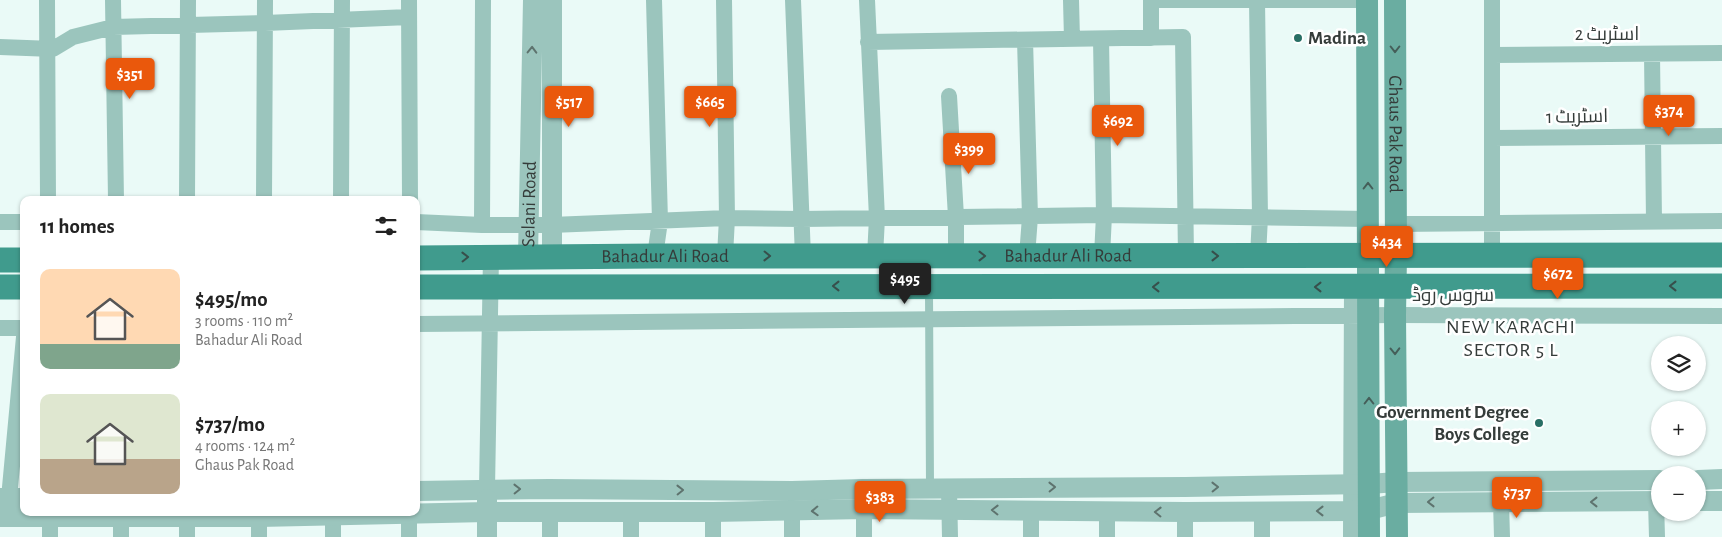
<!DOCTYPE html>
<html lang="en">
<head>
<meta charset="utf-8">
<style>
	body { margin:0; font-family:"Alegreya Sans",Cairo,sans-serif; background:#f2f2f2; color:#222; height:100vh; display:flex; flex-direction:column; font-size:19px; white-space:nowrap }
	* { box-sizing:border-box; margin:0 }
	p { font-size:16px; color:#767676 }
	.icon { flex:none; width:28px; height:28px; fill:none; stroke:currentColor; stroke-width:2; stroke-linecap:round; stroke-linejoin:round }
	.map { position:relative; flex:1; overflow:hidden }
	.panel { position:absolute; left:20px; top:196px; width:400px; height:320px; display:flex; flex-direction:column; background:#fff; border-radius:10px; box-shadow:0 1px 4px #0004 }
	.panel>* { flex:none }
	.controls { position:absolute; left:1651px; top:336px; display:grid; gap:10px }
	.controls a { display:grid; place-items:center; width:55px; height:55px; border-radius:50%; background:#fff; box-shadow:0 1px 4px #0004; font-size:25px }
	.price { position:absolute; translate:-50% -42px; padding:0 11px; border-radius:5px; background:#ea580c; color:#fff; font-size:16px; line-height:32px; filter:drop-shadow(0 1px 2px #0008) }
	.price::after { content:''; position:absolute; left:50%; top:30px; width:15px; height:11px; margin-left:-8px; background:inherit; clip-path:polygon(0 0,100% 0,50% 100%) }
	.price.active { background:#222; color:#fff }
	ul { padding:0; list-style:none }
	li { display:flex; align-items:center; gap:15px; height:125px; padding:0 20px }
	li span { display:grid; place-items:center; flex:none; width:140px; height:100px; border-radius:10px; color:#555 }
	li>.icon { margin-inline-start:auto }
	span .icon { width:60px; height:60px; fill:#fffc; stroke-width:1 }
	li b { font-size:21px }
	h2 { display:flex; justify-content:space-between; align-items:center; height:60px; padding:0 20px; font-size:21px }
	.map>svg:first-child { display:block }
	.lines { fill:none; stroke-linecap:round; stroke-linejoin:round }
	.service { stroke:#9bc5bd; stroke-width:8 }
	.minor { stroke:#9bc5bd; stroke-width:16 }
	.tertiary { stroke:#9bc5bd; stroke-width:20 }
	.secondary { stroke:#6aada1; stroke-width:22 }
	.primary { stroke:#409b8d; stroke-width:25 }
	.oneway { stroke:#455e59 }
	.oneway2 { stroke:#5e736e }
	.oneway3 { stroke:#374f4b }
	.poi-dot { fill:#296f65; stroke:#fff; stroke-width:2 }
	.labels { text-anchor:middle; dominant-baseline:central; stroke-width:5; stroke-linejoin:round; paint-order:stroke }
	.street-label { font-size:19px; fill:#353c3a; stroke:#fff }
	.poi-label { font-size:19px; font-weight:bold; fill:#353c3a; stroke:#fff; text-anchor:start }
	.neighbourhood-label { font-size:20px; letter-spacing:1px; fill:#353c3a; stroke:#fff }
</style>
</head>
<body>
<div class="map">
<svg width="1722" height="537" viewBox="0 0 1722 537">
	<rect width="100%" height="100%" fill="#eafaf7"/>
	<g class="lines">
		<path class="service" d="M929 291 930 487"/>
		<path class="minor" d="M47 0 48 200
			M113 0 116 200
			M409 0 410 200
			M654 0 660 221 655 256
			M724 0 727 218 725 256
			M793 0 803 257
			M867 0 877 218 875 256
			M1071 0 1072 39
			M1257 0H1367
			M1492 0V256
			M1151 38V0H1257L1260 217 1258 256
			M1101 39 1104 215 1102 256
			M1025 40 1030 217 1027 256
			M868 42 1183 37 1186 256
			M0 47 53 49 73 37 113 27 265 23 409 17
			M1652 54 1654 221
			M1492 55 1722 53
			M949 96 956 217V256
			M1492 138 1722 136
			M187 200 188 0
			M264 200 265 0
			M341 200 342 0
			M0 222H24
			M416 222 482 225H551L727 218 801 219 1104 215 1368 219
			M1396 224 1722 221
			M482 225 483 0
			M416 324 1395 315 1722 316
			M0 328H24
			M487 489 491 256
			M949 489 950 537
			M9 498 24 337
			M1501 501 1502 537
			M1656 501 1657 537
			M864 509V537
			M1031 510V537
			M792 511V537
			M1107 511V537
			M550 512V537
			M631 512V537
			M713 512V537
			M1185 512V537
			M333 516V537
			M50 518V537
			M121 537V518
			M187 537V517
			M259 537V512
			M409 537V514
			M1262 537V511
			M1351 537 1352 287"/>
		<g class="tertiary">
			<path id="s1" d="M528 256 533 0"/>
			<path d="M552 256V0"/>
			<path d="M1698 480 1722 479"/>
			<path d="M416 491 549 489 792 491 863 489 1185 487 1369 484 1397 482 1660 480"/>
			<path d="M0 498H24"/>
			<path d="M1698 501H1722"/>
			<path d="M0 517H259L487 512H713L864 509 1185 512 1351 511 1369 510 1397 503 1660 501"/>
			<path d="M487 537V499"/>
		</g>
		<g class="secondary">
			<path d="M1367 0 1369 537"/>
			<path id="s2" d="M1395 0 1396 256 1395 315 1397 537"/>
		</g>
		<g class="primary">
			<path id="s3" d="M416 258 655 256 1722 255"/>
			<path d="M0 260H24"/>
			<path d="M0 287H24"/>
			<path d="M416 287 1722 286"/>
		</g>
	</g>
	<defs><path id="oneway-chevron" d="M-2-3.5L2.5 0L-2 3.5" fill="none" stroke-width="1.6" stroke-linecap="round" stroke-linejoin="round" transform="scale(1.25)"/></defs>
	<g class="oneway">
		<use href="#oneway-chevron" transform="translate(1395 49) rotate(90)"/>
		<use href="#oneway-chevron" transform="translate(1368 186) rotate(-90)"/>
		<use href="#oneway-chevron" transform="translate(1395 351) rotate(89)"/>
		<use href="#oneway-chevron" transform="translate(1369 401) rotate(-90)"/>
	</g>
	<g class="oneway2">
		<use href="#oneway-chevron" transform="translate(532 50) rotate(-89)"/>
		<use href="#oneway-chevron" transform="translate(1052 487) rotate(-1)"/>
		<use href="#oneway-chevron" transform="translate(1215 487) rotate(-1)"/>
		<use href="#oneway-chevron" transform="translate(517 489) rotate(-1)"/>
		<use href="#oneway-chevron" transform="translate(680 490) rotate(-1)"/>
		<use href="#oneway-chevron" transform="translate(1431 502) rotate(179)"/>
		<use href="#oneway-chevron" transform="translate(1594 502) rotate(-180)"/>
		<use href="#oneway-chevron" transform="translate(995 510) rotate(-179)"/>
		<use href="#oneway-chevron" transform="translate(815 511) rotate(178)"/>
		<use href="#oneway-chevron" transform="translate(1320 511) rotate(180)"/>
		<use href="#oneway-chevron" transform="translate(1158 512) rotate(-179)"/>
	</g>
	<g class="oneway3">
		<use href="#oneway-chevron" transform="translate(767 256) rotate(1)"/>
		<use href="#oneway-chevron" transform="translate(982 256)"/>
		<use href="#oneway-chevron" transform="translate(1215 256)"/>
		<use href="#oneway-chevron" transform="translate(465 257) rotate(-1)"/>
		<use href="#oneway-chevron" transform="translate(836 286) rotate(180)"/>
		<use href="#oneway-chevron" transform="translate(1673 286) rotate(180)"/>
		<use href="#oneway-chevron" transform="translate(1156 287) rotate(-180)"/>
		<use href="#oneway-chevron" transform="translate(1318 287) rotate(-180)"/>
	</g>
	<g class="poi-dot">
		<circle cx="1298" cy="38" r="5"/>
		<circle cx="1539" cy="423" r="5"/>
	</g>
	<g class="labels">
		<g class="street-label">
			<text x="1607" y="34">اسٹریٹ 2</text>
			<text transform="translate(1577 117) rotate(-1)">اسٹریٹ 1</text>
			<text stroke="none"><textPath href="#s2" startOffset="134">Ghaus Pak Road</textPath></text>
			<text stroke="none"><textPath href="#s1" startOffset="52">Selani Road</textPath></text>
			<text stroke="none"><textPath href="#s3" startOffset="249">Bahadur Ali Road</textPath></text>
			<text stroke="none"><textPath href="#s3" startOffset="652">Bahadur Ali Road</textPath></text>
			<text x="1453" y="295">سروس روڈ</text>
		</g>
		<g class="poi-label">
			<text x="1308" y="38">Madina</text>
			<text x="1529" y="412" text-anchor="end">Government Degree<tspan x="1529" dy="22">Boys College</tspan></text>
		</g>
		<g class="neighbourhood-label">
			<text x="1511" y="327">NEW KARACHI<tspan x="1511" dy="23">SECTOR 5 L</tspan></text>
		</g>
	</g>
</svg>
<div class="controls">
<a><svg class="icon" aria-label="layers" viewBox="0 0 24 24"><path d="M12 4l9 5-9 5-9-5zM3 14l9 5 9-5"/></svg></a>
<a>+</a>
<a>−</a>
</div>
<b class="price" style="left:130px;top:100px">$351</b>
<b class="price" style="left:569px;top:128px">$517</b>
<b class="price" style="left:710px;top:128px">$665</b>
<b class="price" style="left:1669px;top:137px">$374</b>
<b class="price" style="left:1118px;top:147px">$692</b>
<b class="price" style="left:969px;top:175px">$399</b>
<b class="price" style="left:1387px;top:268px">$434</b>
<b class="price" style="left:1558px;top:300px">$672</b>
<b class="price active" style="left:905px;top:305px">$495</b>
<b class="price" style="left:1517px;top:519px">$737</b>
<b class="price" style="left:880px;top:523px">$383</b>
<section class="panel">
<h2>11 homes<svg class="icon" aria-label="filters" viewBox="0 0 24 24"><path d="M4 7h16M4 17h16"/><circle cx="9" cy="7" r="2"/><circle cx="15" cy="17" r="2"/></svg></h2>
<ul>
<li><span style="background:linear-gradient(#ffd9b3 75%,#7fa58c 0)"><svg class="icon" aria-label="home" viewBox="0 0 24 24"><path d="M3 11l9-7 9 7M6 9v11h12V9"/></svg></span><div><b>$495/mo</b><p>3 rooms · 110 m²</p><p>Bahadur Ali Road</p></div></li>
<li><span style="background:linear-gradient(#dfe7d0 65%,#b9a48a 0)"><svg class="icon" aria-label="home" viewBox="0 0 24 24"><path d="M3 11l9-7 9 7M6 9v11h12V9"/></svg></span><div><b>$737/mo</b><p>4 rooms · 124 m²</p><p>Ghaus Pak Road</p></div></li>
</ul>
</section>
</div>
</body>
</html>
